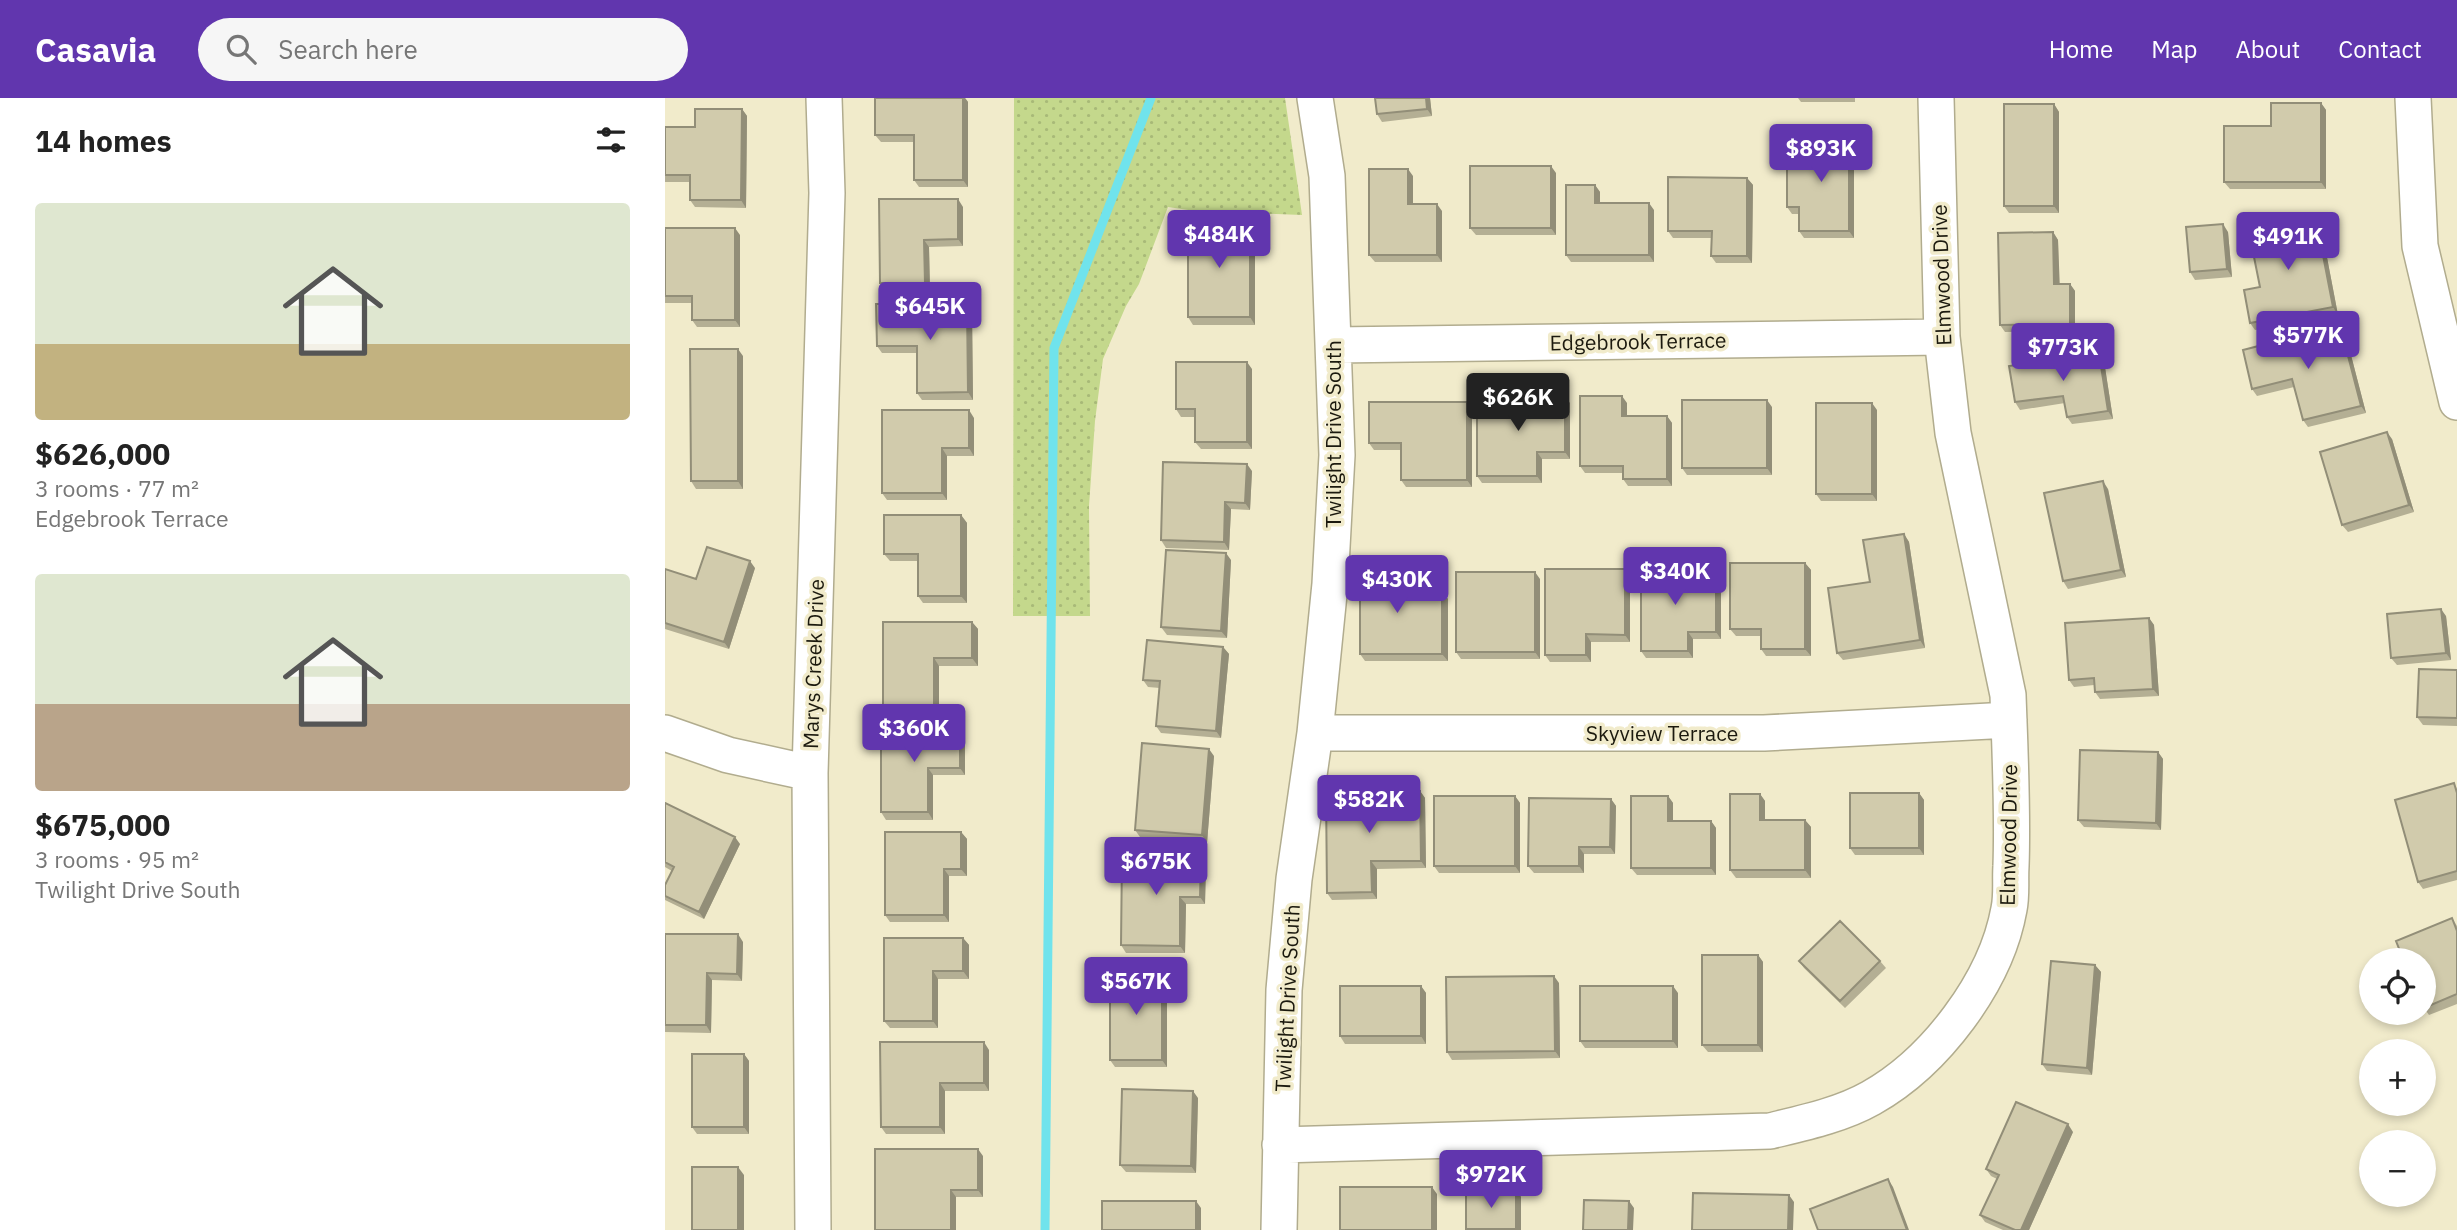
<!DOCTYPE html>
<html lang="en">
<head>
<meta charset="utf-8">
<style>
	body { margin:0; font-family:"IBM Plex Sans",sans-serif; background:#f6f6f6; color:#222; height:100vh; display:flex; flex-direction:column; font-size:26px; white-space:nowrap }
	* { box-sizing:border-box; margin:0 }
	p { font-size:23px; color:#767676 }
	.icon { flex:none; width:38px; height:38px; fill:none; stroke:currentColor; stroke-width:2; stroke-linecap:round; stroke-linejoin:round }
	.map { position:relative; flex:1; overflow:hidden }
	.drawer { display:flex; flex-direction:column; background:#fff; width:665px }
	.drawer>* { flex:none }
	.fabs { position:absolute; left:1694px; top:850px; display:grid; gap:14px }
	.fabs a { display:grid; place-items:center; width:77px; height:77px; border-radius:50%; background:#fff; box-shadow:0 4px 10px #0003; font-size:35px }
	.price { position:absolute; translate:-50% -60px; padding:0 16px; border-radius:7px; background:#6136ae; color:#fff; font-size:23px; line-height:46px; filter:drop-shadow(0 2px 4px #0008) }
	.price::after { content:''; position:absolute; left:50%; top:42px; width:21px; height:16px; margin-left:-10px; background:inherit; clip-path:polygon(0 0,100% 0,50% 100%) }
	.price.selected { background:#222; color:#fff }
	ul { padding:0; list-style:none }
	li { display:grid; align-content:center; gap:14px; height:371px; padding:0 35px }
	li span { display:grid; place-items:center; height:217px; border-radius:7px; color:#555 }
	li>.icon { margin-inline-start:auto }
	span .icon { width:126px; height:126px; fill:#fffc; stroke-width:1 }
	li b { font-size:30px }
	h2 { display:flex; justify-content:space-between; align-items:center; height:84px; padding:0 35px; font-size:30px }
	header { display:flex; align-items:center; gap:42px; box-sizing:border-box; height:98px; padding:0 35px; background:#6136ae; color:#fff }
	header strong { font-size:33px }
	nav { display:flex; gap:38px; margin-inline-start:auto; font-size:24px }
	.search { width:490px; height:63px; background:#f6f6f6; display:flex; align-items:center; gap:18px; box-sizing:border-box; padding:0 24px; border-radius:38px; color:#767676; font-size:26px }
	main { display:flex; flex:1; min-height:0 }
	.map>svg:first-child { display:block }
	.grass { fill:url(#grass-dots) }
	.lines { fill:none; stroke-linecap:round; stroke-linejoin:round }
	.stream { stroke:#70e3ec; stroke-width:9 }
	.street-casing { stroke:#b1ac8e; stroke-width:38 }
	.street { stroke:#fff; stroke-width:35 }
	.wall { fill:#b4af94 }
	.shaded-wall { fill:#928e78 }
	.building { fill:#d1cbac; stroke:#928e78; stroke-width:2 }
	.labels { text-anchor:middle; dominant-baseline:central; stroke-width:7; stroke-linejoin:round; paint-order:stroke }
	.street-label { font-size:21px; fill:#1b190e; stroke:#f1ebcb }
</style>
</head>
<body>
<header>
<strong>Casavia</strong>
<div class="search"><svg class="icon" aria-label="search" viewBox="0 0 24 24"><circle cx="10" cy="10" r="6"/><path d="M15 15l6 6"/></svg>Search here</div>
<nav><a>Home</a><a>Map</a><a>About</a><a>Contact</a></nav>
</header>
<main>
<section class="drawer">
<h2>14 homes<svg class="icon" aria-label="filters" viewBox="0 0 24 24"><path d="M4 7h16M4 17h16"/><circle cx="9" cy="7" r="2"/><circle cx="15" cy="17" r="2"/></svg></h2>
<ul>
<li><span style="background:linear-gradient(#dfe7d0 65%,#c2b280 0)"><svg class="icon" aria-label="home" viewBox="0 0 24 24"><path d="M3 11l9-7 9 7M6 9v11h12V9"/></svg></span><div><b>$626,000</b><p>3 rooms · 77 m²</p><p>Edgebrook Terrace</p></div></li>
<li><span style="background:linear-gradient(#dfe7d0 60%,#b9a48a 0)"><svg class="icon" aria-label="home" viewBox="0 0 24 24"><path d="M3 11l9-7 9 7M6 9v11h12V9"/></svg></span><div><b>$675,000</b><p>3 rooms · 95 m²</p><p>Twilight Drive South</p></div></li>
</ul>
</section>
<div class="map">
<svg width="1792" height="1132" viewBox="0 0 1792 1132">
	<defs>
		<pattern id="grass-dots" width="8" height="8" patternUnits="userSpaceOnUse" patternTransform="scale(1.75)"><rect width="8" height="8" fill="#c4d88c"/><path d="M2 2h.1M6 6h.1" fill="none" stroke="#a8b978" stroke-width="1.8" stroke-linecap="round"/></pattern>
	</defs>
	<rect width="100%" height="100%" fill="#f1ebcb"/>
	<path class="grass" d="M349 0H620L637 117 530 113 503 109 474 186 461 208 438 261 430 323 424 408 425 518H348Z"/>
	<g class="lines">
		<path class="stream" d="M380 1132 389 250 486 0"/>
		<defs>
			<path id="street" d="M1748 0 1755 148 1792 304
				M669 247 1277 239
				M0 635 63 657 145 675
				M650 635H1099L1344 622
				M615 1047 1105 1033C1138 1025 1176 1017 1206 1000 1270 964 1331 884 1344 811 1347 797 1345 782 1346 768 1348 712 1345 654 1343 597L1288 335 1277 239 1271 0
				M148 1132 145 675 162 95 159 0
				M614 1132 619 892 629 781 650 635 665 486 672 357 662 78 650 0"/>
		</defs>
		<use href="#street" class="street-casing"/>
		<use href="#street" class="street"/>
	</g>
	<path class="wall" d="M210 0H300L303 4V89H254L249 82V44H216L210 37Z
		M765 0 767 18 717 24 712 16Z
		M1133 0H1190V4H1136Z
		M1656 5 1661 12V91H1565L1559 84 1606 28Z
		M1389 6 1394 14V115H1344L1339 108Z
		M77 11 82 18 81 110 30 109 25 102V84H0V29H30Z
		M1189 47V140H1139L1134 133V116H1127L1122 109Z
		M891 75V137H811L805 130Z
		M748 78V106L777 113V164H710L704 157Z
		M1082 80 1088 87 1087 165H1051L1046 158 1047 140H1008L1003 133Z
		M930 87 935 94V105L989 112V164H906L901 157Z
		M214 101 298 109V148L264 149 265 192 220 193 215 185Z
		M585 125 590 133V227H528L523 219Z
		M1656 128 1673 217 1590 232 1585 225 1595 189Z
		M0 130 75 137V229H32L27 222V205H0Z
		M1388 134 1393 142 1394 186H1405L1410 193V233L1340 234 1335 227Z
		M1563 134 1567 179 1530 182 1525 174Z
		M307 214 308 302H257L252 295V255H217L212 248Z
		M1680 234 1701 315 1643 329 1638 322 1629 289 1592 298 1587 291Z
		M1434 255 1439 263 1448 321 1407 326 1402 319 1400 305 1355 312 1350 304Z
		M78 258V391H31L26 383Z
		M587 271V351H536L530 344V319H516L511 311Z
		M802 304 807 311V389H741L736 382V352H709L704 345Z
		M905 305V361H877V385H817L812 378Z
		M962 305V318H1002L1007 325V388H963L958 381V375H920L915 368Z
		M1107 309V377H1022L1017 370Z
		M1212 312V403H1156L1151 396Z
		M309 320V358H282V402H222L217 395Z
		M1727 341 1749 414 1683 434 1677 427Z
		M587 373 585 412 566 411 564 452 501 450 496 442Z
		M1443 391 1461 479 1403 491 1398 483Z
		M296 417 302 425V505H258L253 498V463H225L219 456Z
		M1239 436 1244 444 1260 550 1178 562 1172 555 1205 484Z
		M566 462 562 540 502 537 496 529Z
		M730 465 736 472V493H777L783 501V563H700L695 556Z
		M1140 465 1146 472V558H1101L1096 551V538H1071L1065 531Z
		M1032 467 1037 475V485H1051L1056 492V541H1028V560H981L976 553Z
		M90 470 64 551 0 531V471L31 481Z
		M960 471 965 478V544H926V564H885L880 557Z
		M875 481V561H796L791 554Z
		M1781 518 1786 562 1732 567 1726 560Z
		M1484 520 1489 527 1494 598 1435 601 1430 594 1429 587 1409 589 1404 582Z
		M307 524 313 531V568H274V614H223L218 607Z
		M558 549 564 556 556 640 496 635 491 628 495 590 483 589 478 582Z
		M1792 572V628L1758 627 1752 619Z
		M300 635V677H268V722H221L216 714Z
		M1493 654 1498 661 1496 732 1419 729 1413 722Z
		M549 658 542 745 475 739 470 732Z
		M1792 689V782L1758 791 1753 784Z
		M755 693 760 700 761 770 712 771V801L667 802 662 795Z
		M1254 695 1259 702V757H1190L1185 750Z
		M1095 696 1100 703V722H1140L1146 729V780H1071L1065 772Z
		M850 698 855 705V775H774L769 768Z
		M1003 698 1008 705V723H1046L1051 730V777H972L966 770Z
		M946 701 951 708 950 756H919V775H869L863 768Z
		M0 705 75 746 39 821 0 802V787L7 773 0 769Z
		M296 734 302 741V778H284V824H225L220 817Z
		M541 765 540 806H521L520 855H461L456 847Z
		M1787 820 1792 828V906L1764 917 1759 910Z
		M0 836 78 844 77 883 47 882 46 935 0 934Z
		M298 840 304 847V881H273V930H225L219 923Z
		M1093 857 1098 864V954H1043L1037 947Z
		M1134 863H1215L1221 870 1180 910 1139 870Z
		M1430 867 1436 874 1427 977 1382 973 1377 966Z
		M497 876 502 883V969H450L445 962Z
		M894 885 895 960 787 962 782 954Z
		M756 888 761 895V946H680L675 938Z
		M1013 895V950H920L915 943Z
		M215 944 324 952V993H280V1036H221L216 1029Z
		M79 956 84 963V1036H32L27 1029Z
		M533 1000 531 1075 461 1074 455 1067Z
		M1408 1034 1364 1132H1338L1320 1124 1315 1117 1332 1081 1326 1078 1321 1071Z
		M318 1058V1099H291V1132H210Z
		M851 1092 856 1099V1132H802L801 1131Z"/>
	<path class="shaded-wall" d="M298 0H300L303 4V89L298 82Z
		M761 0H765L767 18 762 11Z
		M1656 5 1661 12V91L1656 84Z
		M1389 6 1394 14V115L1389 108Z
		M77 11 82 18 81 110 76 102Z
		M1184 39 1189 47V140L1184 133Z
		M886 68 891 75V137L886 130Z
		M743 71 748 78V113L743 106Z
		M1082 80 1088 87 1087 165 1082 158Z
		M930 87 935 94V112L930 105Z
		M293 101 298 109V148L293 141Z
		M984 105 989 112V164L984 157Z
		M772 106 777 113V164L772 157Z
		M1651 121 1656 128 1673 217 1668 209Z
		M585 125 590 133V227L585 219Z
		M1558 126 1563 134 1567 179 1562 171Z
		M70 130 75 137V229L70 222Z
		M1388 134 1393 142 1395 193 1389 186Z
		M259 142 264 149 265 192 260 185Z
		M1405 186 1410 193V233L1405 226Z
		M302 206 307 214 308 302 303 294Z
		M1675 227 1680 234 1701 315 1696 308Z
		M73 251 78 258V391L73 383Z
		M1434 255 1439 263 1448 321 1443 313Z
		M582 264 587 271V351L582 344Z
		M900 298 905 305V361L900 354Z
		M957 298 962 305V325L957 318Z
		M1102 302 1107 309V377L1102 370Z
		M802 304 807 311V389L802 382Z
		M1207 305 1212 312V403L1207 396Z
		M304 312 309 320V358L304 350Z
		M1002 318 1007 325V388L1002 381Z
		M1722 334 1727 341 1749 414 1744 407Z
		M277 350 282 358V402L277 395Z
		M872 354 877 361V385L872 378Z
		M582 366 587 373 585 412 580 405Z
		M1438 383 1443 391 1461 479 1456 472Z
		M560 404 566 411 564 452 559 444Z
		M296 417 302 425V505L296 498Z
		M1239 436 1244 444 1260 550 1255 542Z
		M561 455 566 462 562 540 556 533Z
		M85 463 90 470 64 551 59 544Z
		M730 465 736 472V501L730 493Z
		M1140 465 1146 472V558L1140 551Z
		M1032 467 1037 475V492L1032 485Z
		M960 471 965 478V544L960 537Z
		M870 474 875 481V561L870 554Z
		M1051 485 1056 492V541L1051 534Z
		M777 493 783 501V563L777 556Z
		M1776 511 1781 518 1786 562 1781 555Z
		M1484 520 1489 527 1494 598 1488 591Z
		M307 524 313 531V568L307 560Z
		M1023 534 1028 541V560L1023 553Z
		M921 536 926 544V564L921 557Z
		M558 549 564 556 556 640 551 633Z
		M269 560 274 568V614L269 607Z
		M295 628 300 635V677L295 670Z
		M544 651 549 658 542 745 537 737Z
		M1493 654 1498 661 1496 732 1491 725Z
		M263 670 268 677V722L263 714Z
		M755 693 760 700 761 770 756 763Z
		M1254 695 1259 702V757L1254 750Z
		M1095 696 1100 703V729L1095 722Z
		M850 698 855 705V775L850 768Z
		M1003 698 1008 705V730L1003 723Z
		M946 701 951 708 950 756 945 749Z
		M1140 722 1146 729V780L1140 772Z
		M1046 723 1051 730V777L1046 770Z
		M296 734 302 741V778L296 771Z
		M70 739 75 746 39 821 34 814Z
		M914 749 919 756V775L914 768Z
		M536 758 541 765 540 806 535 799Z
		M706 763 712 771V801L707 794Z
		M279 771 284 778V824L279 817Z
		M515 799 521 806 520 855 515 848Z
		M73 836 78 844 77 883 72 876Z
		M298 840 304 847V881L298 873Z
		M1093 857 1098 864V954L1093 947Z
		M1430 867 1436 874 1427 977 1422 970Z
		M268 873 273 881V930L268 923Z
		M42 875 47 882 46 935 41 927Z
		M497 876 502 883V969L497 962Z
		M889 878 894 885 895 960 890 953Z
		M756 888 761 895V946L756 938Z
		M1008 888 1013 895V950L1008 943Z
		M319 944 324 952V993L319 985Z
		M79 956 84 963V1036L79 1029Z
		M275 985 280 993V1036L275 1029Z
		M528 993 533 1000 531 1075 526 1068Z
		M1403 1026 1408 1034 1364 1132H1356Z
		M313 1051 318 1058V1099L313 1092Z
		M73 1069 79 1077V1132H73Z
		M1223 1081 1228 1089 1244 1132H1242Z
		M767 1089 772 1096V1132H767Z
		M286 1092 291 1099V1132H286Z
		M851 1092 856 1099V1132H852L851 1131Z
		M1124 1097 1129 1104 1128 1132H1123Z
		M531 1103 536 1110V1132H531Z
		M964 1103 969 1110 968 1132H963Z"/>
	<path class="building" d="M210 0H298V82H249V37H210Z
		M710 0H761L762 11 712 16Z
		M1606 5H1656V84H1559V28H1606Z
		M1339 6H1389V108H1339Z
		M30 11H77L76 102H25V77H0V29H30Z
		M1137 39H1184V133H1134V109H1122V63H1137Z
		M805 68H886V130H805Z
		M704 71H743V106H772V157H704Z
		M1003 79 1082 80V158H1046L1047 133H1003Z
		M901 87H930V105H984V157H901Z
		M214 101H293V141L259 142 260 185H215Z
		M1651 121 1668 209 1585 225 1579 192 1595 189 1584 134Z
		M523 125H585V219H523Z
		M1558 126 1562 171 1525 174 1521 129Z
		M0 130H70V222H27V198H0Z
		M1388 134 1389 186H1405V226L1335 227 1333 135Z
		M211 206H302L303 294 252 295V248H212Z
		M1675 227 1696 308 1638 322 1627 281 1587 291 1578 252Z
		M25 251H73V383H26Z
		M1434 255 1443 313 1402 319 1398 298 1350 304 1344 268Z
		M511 264H582V344H530V311H511Z
		M812 298H900V354H872V378H812Z
		M915 298H957V318H1002V381H958V368H915Z
		M1017 302H1102V370H1017Z
		M704 304H802V382H736V345H704Z
		M1151 305H1207V396H1151Z
		M217 312H304V350H277V395H217Z
		M1722 334 1744 407 1677 427 1655 354Z
		M498 364 582 366 580 405 560 404 559 444 496 442Z
		M1438 383 1456 472 1398 483 1379 395Z
		M219 417H296V498H253V456H219Z
		M1239 436 1255 542 1172 555 1163 490 1205 484 1198 442Z
		M42 449 85 463 59 544 0 525V471L31 481Z
		M501 452 561 455 556 533 496 529Z
		M695 465H730V493H777V556H695Z
		M1065 465H1140V551H1096V531H1065Z
		M976 467H1032V485H1051V534H1023V553H976Z
		M880 471H960V537L921 536V557H880Z
		M791 474H870V554H791Z
		M1776 511 1781 555 1726 560 1722 516Z
		M1484 520 1488 591 1430 594 1429 580 1404 582 1400 525Z
		M218 524H307V560H269V607H218Z
		M482 542 558 549 551 633 491 628 495 583 478 582Z
		M1754 571 1792 572V620L1752 619Z
		M216 628H295V670H263V714H216Z
		M477 645 544 651 537 737 470 732Z
		M1415 652 1493 654 1491 725 1413 722Z
		M1789 685 1792 695V773L1753 784 1730 702Z
		M755 693 756 763H706L707 794 662 795 661 694Z
		M1185 695H1254V750H1185Z
		M1065 696H1095V722H1140V772H1065Z
		M769 698H850V768H769Z
		M966 698H1003V723H1046V770H966Z
		M864 700 946 701 945 749H914V768H863Z
		M0 705 70 739 34 814 0 798V787L9 769 0 764Z
		M220 734H296V771H279V817H220Z
		M457 757 536 758 535 799H515V848L456 847Z
		M1787 820 1792 833V896L1759 910V863H1739L1731 843Z
		M1175 823 1215 863 1175 903 1134 863Z
		M0 836H73L72 876 42 875 41 927H0Z
		M219 840H298V873H268V923H219Z
		M1037 857H1093V947H1037Z
		M1386 863 1430 867 1422 970 1377 966Z
		M445 876H497V962H445Z
		M889 878 890 953 782 954 781 879Z
		M675 888H756V938H675Z
		M915 888H1008V943H915Z
		M215 944H319V985H275V1029H216Z
		M27 956H79V1029H27Z
		M457 991 528 993 526 1068 455 1067Z
		M1351 1004 1403 1026 1356 1132H1350L1315 1117 1334 1077 1321 1071Z
		M210 1051H313V1092H286V1132H210Z
		M27 1069H73V1132H27Z
		M1223 1081 1242 1132H1153L1145 1111Z
		M675 1089H767V1132H675Z
		M801 1092H851V1131H801Z
		M1028 1095 1124 1097 1123 1132H1027Z
		M919 1102 964 1103 963 1132H918Z
		M437 1103H531V1132H437Z"/>
	<g class="labels">
		<g class="street-label">
			<text transform="translate(1276 177) rotate(-92)">Elmwood Drive</text>
			<text transform="translate(973 243) rotate(-1)">Edgebrook Terrace</text>
			<text transform="translate(668 336) rotate(-90)">Twilight Drive South</text>
			<text transform="translate(148 566) rotate(-88)">Marys Creek Drive</text>
			<text x="997" y="635">Skyview Terrace</text>
			<text transform="translate(1343 737) rotate(-89)">Elmwood Drive</text>
			<text transform="translate(622 900) rotate(-87)">Twilight Drive South</text>
		</g>
	</g>
</svg>
<div class="fabs">
<a><svg class="icon" aria-label="locate" viewBox="0 0 24 24"><circle cx="12" cy="12" r="6"/><path d="M12 2v4M12 18v4M2 12h4M18 12h4"/></svg></a>
<a>+</a>
<a>−</a>
</div>
<b class="price" style="left:1156px;top:86px">$893K</b>
<b class="price" style="left:554px;top:172px">$484K</b>
<b class="price" style="left:1623px;top:174px">$491K</b>
<b class="price" style="left:265px;top:244px">$645K</b>
<b class="price" style="left:1643px;top:273px">$577K</b>
<b class="price" style="left:1398px;top:285px">$773K</b>
<b class="price selected" style="left:853px;top:335px">$626K</b>
<b class="price" style="left:1010px;top:509px">$340K</b>
<b class="price" style="left:732px;top:517px">$430K</b>
<b class="price" style="left:249px;top:666px">$360K</b>
<b class="price" style="left:704px;top:737px">$582K</b>
<b class="price" style="left:491px;top:799px">$675K</b>
<b class="price" style="left:471px;top:919px">$567K</b>
<b class="price" style="left:826px;top:1112px">$972K</b>
</div>
</main>
</body>
</html>
